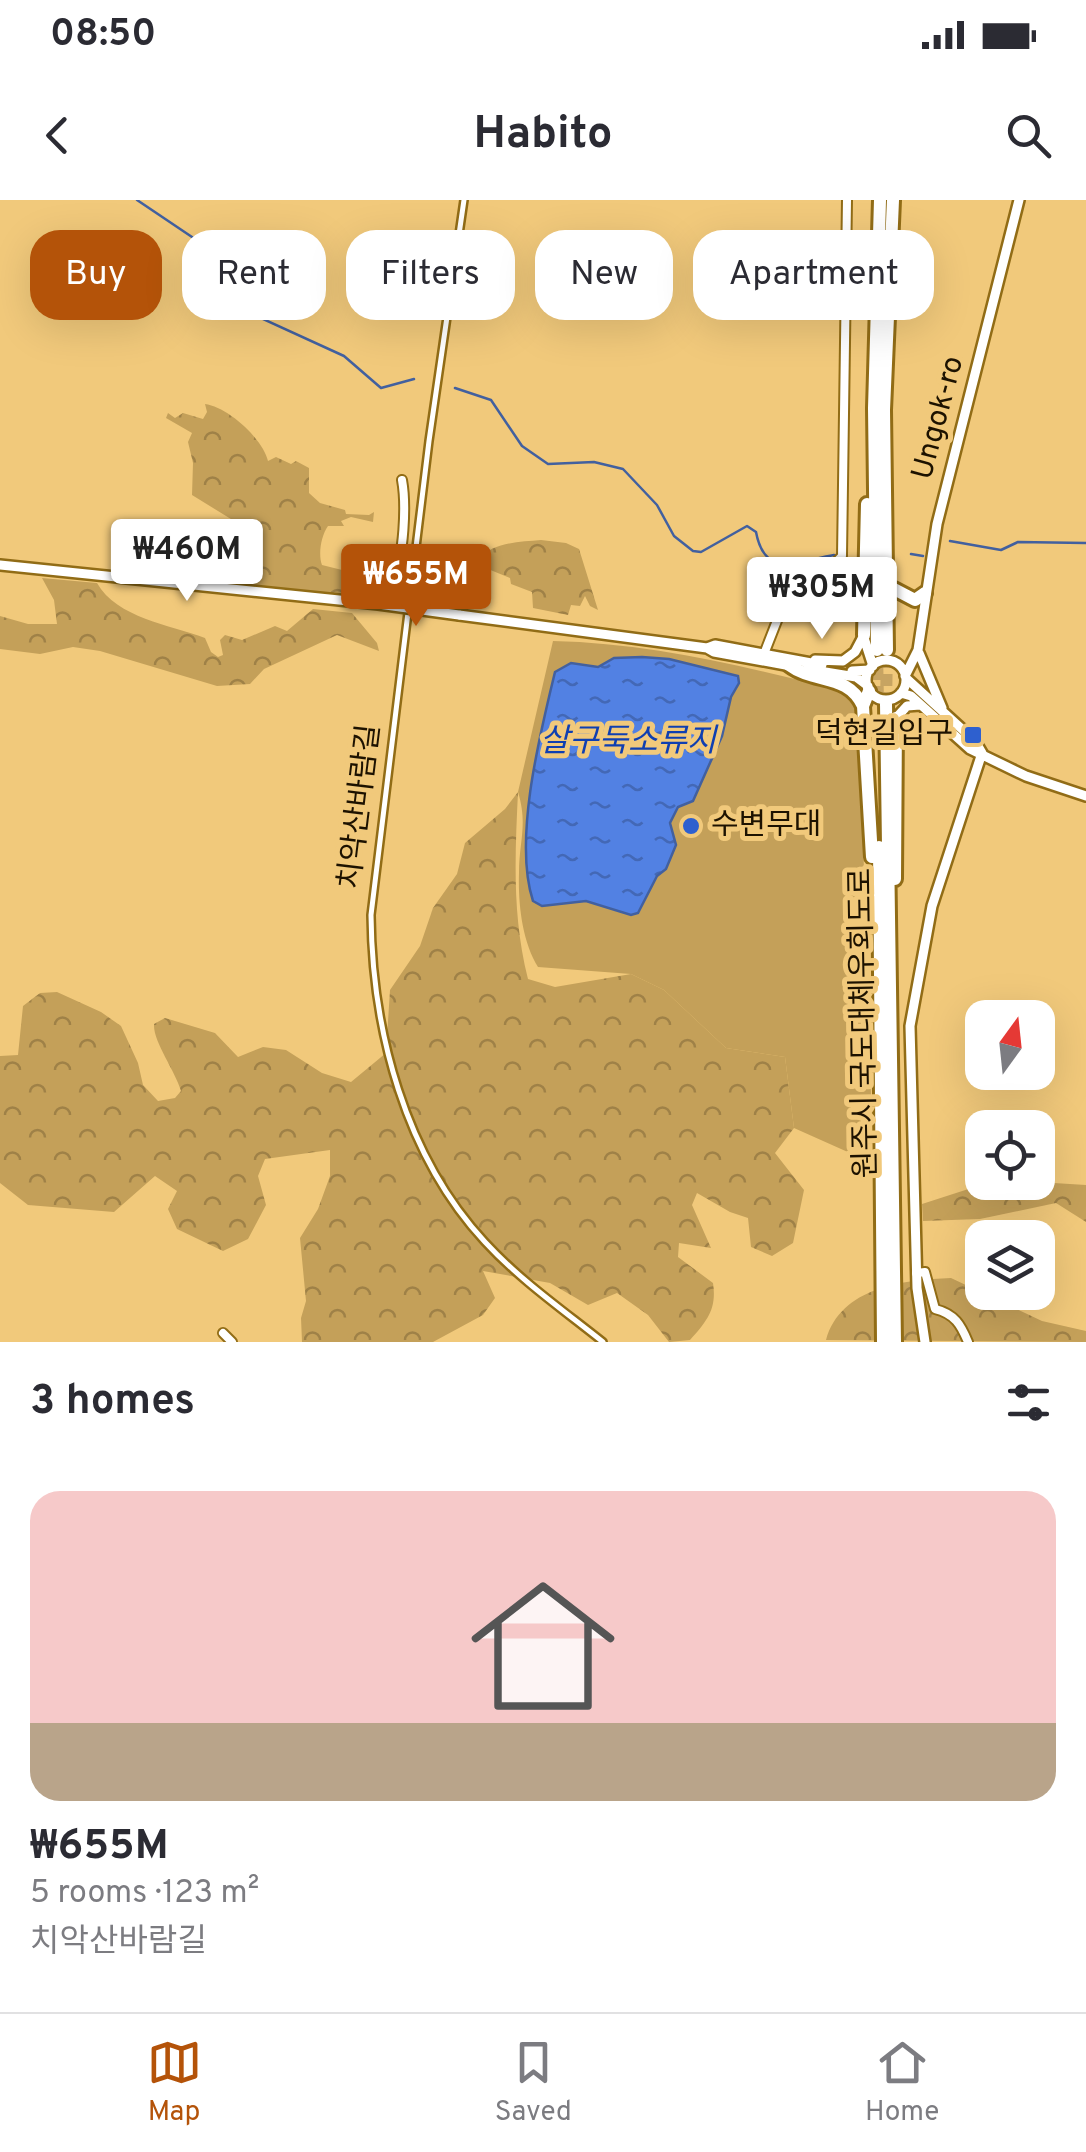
<!DOCTYPE html>
<html lang="en">
<head>
<meta charset="utf-8">
<style>
	body { margin:0; font-family:Overpass,"Noto Sans KR",sans-serif; background:#f7f7f7; color:#2b2b33; height:100vh; display:flex; flex-direction:column; font-size:38px; white-space:nowrap }
	* { box-sizing:border-box; margin:0 }
	p { font-size:32px; color:#7c7c81 }
	.icon { flex:none; width:55px; height:55px; fill:none; stroke:currentColor; stroke-width:2; stroke-linecap:round; stroke-linejoin:round }
	.map { position:relative; height:1142px; overflow:hidden }
	.panel { display:flex; flex-direction:column; background:#fff; flex:1 }
	.panel>* { flex:none }
	.guide { position:absolute; left:30px; top:30px; width:1028px; height:90px; display:flex; gap:20px }
	.needle { width:65px; rotate:15deg }
	.controls { position:absolute; left:965px; top:800px; display:grid; gap:20px }
	.controls a { display:grid; place-items:center; width:90px; height:90px; border-radius:20px; background:#fff; box-shadow:0 10px 40px #0002; font-size:50px }
	.price { position:absolute; translate:-50% -85px; padding:0 22px; border-radius:10px; background:#fff; color:#222; font-size:32px; line-height:65px; filter:drop-shadow(0 2px 5px #0008) }
	.price::after { content:''; position:absolute; left:50%; top:60px; width:30px; height:22px; margin-left:-15px; background:inherit; clip-path:polygon(0 0,100% 0,50% 100%) }
	.price.active { background:#b45309; color:#fff }
	ul { padding:0; list-style:none }
	li { display:grid; align-content:center; gap:20px; height:530px; padding:0 30px }
	li span { display:grid; place-items:center; height:310px; border-radius:30px; color:#555 }
	li>.icon { margin-inline-start:auto }
	span .icon { width:180px; height:180px; fill:#fffc; stroke-width:1 }
	li b { font-size:42px }
	h2 { display:flex; justify-content:space-between; align-items:center; height:120px; padding:0 30px; font-size:42px }
	.pill { padding:0 35px; border-radius:30px; background:#fff; box-shadow:0 10px 40px #0002; font-size:35px; line-height:90px }
	.pill.active { background:#b45309; color:#fff }
	.status { display:flex; justify-content:space-between; align-items:center; height:70px; padding:0 50px; background:#fff; direction:ltr }
	.status svg { height:28px; fill:currentColor }
	header { display:flex; justify-content:space-between; align-items:center; height:130px; padding:0 30px; background:#fff; font-size:45px; font-weight:700 }
	.tab-bar { display:flex; justify-content:space-around; align-items:center; height:140px; border-top:2px solid #e1e1e2; background:#fff; font-size:28px; color:#7c7c81 }
	.tab-bar a { display:grid; justify-items:center; gap:5px }
	.tab-bar .active { color:#b45309 }
	.map>svg:first-child { display:block }
	.forest { fill:url(#forest-crowns) }
	.green { fill:#c4a059 }
	.water { fill:url(#water-ripples); stroke:#42609f; stroke-width:2.5 }
	.lines { fill:none; stroke-linecap:round; stroke-linejoin:round }
	.stream { stroke:#42609f; stroke-width:2.5 }
	.trunk-tunnel { stroke:#c7a462; stroke-width:12; stroke-dasharray:12 6; stroke-linecap:butt }
	.pedestrian-casing { stroke:#916c16; stroke-width:10 }
	.minor-casing { stroke:#916c16; stroke-width:12 }
	.tertiary-casing { stroke:#916c16; stroke-width:14 }
	.trunk-casing { stroke:#916c16; stroke-width:18 }
	.pedestrian { stroke:#fff; stroke-width:5 }
	.minor { stroke:#fff; stroke-width:8 }
	.tertiary { stroke:#fff; stroke-width:9 }
	.trunk { stroke:#fff; stroke-width:12 }
	.tertiary-bridge-casing { stroke:#916c16; stroke-width:14; stroke-linecap:butt }
	.tertiary-bridge { stroke:#fff; stroke-width:9 }
	.poi-dot { fill:#2e60cf; stroke:#f1c97b; stroke-width:4 }
	.labels { text-anchor:middle; dominant-baseline:central; stroke-width:10; stroke-linejoin:round; paint-order:stroke }
	.street-label { font-size:30px; fill:#1d1200; stroke:#f1c97b }
	.poi-label { font-size:30px; fill:#1d1200; stroke:#f1c97b; text-anchor:end }
	.water-label { font-size:32px; font-style:italic; fill:#0f3fb1; stroke:#f1c97b }
</style>
</head>
<body>
<div class="status"><b>08:50</b><svg viewBox="0 0 49 12"><path d="M0 12V9h3v3zM5 12V6h3v6zM10 12V3h3v9zM15 12V0h3v12zM26 1h20v11H26zM47 4h2v5h-2z"/></svg></div>
<header><svg class="icon" aria-label="back" viewBox="0 0 24 24"><path d="M15 5l-7 7 7 7"/></svg>Habito<svg class="icon" aria-label="search" viewBox="0 0 24 24"><circle cx="10" cy="10" r="6"/><path d="M15 15l6 6"/></svg></header>
<div class="map">
<svg width="1086" height="1142" viewBox="0 0 1086 1142">
	<defs>
		<pattern id="forest-crowns" width="20" height="18" patternUnits="userSpaceOnUse" patternTransform="scale(2.5)"><rect width="20" height="18" fill="#c4a059"/><path d="M2 6a3 3 0 1 1 6 0M12 15a3 3 0 1 1 6 0" fill="none" stroke="#9f8147"/></pattern>
		<pattern id="water-ripples" width="26" height="14" patternUnits="userSpaceOnUse" patternTransform="scale(2.5)"><rect width="26" height="14" fill="#5281e3"/><path d="M2 4q2-2 4 0t4 0M15 11q2-2 4 0t4 0" fill="none" stroke="#4368b6"/></pattern>
	</defs>
	<rect width="100%" height="100%" fill="#f1c97b"/>
	<path class="forest" d="M205 204C228 207 263 239 268 261L276 257 291 264 296 261 309 268V293L320 303 345 310 346 314 369 315 374 312 373 322 351 317 341 321 344 326H328C321 336 318 354 322 365L354 373 358 380 382 374 380 382 350 399 219 386 227 375 235 372 240 377 257 378 261 360 239 324 192 295 193 263 188 242 192 233 166 218 168 213 175 218 183 213 203 219 207 212Z
		M541 340 566 343 579 349 598 410 590 406 585 396 580 406 571 405 568 415 533 408 532 392 511 384 510 378 488 369 476 390C455 397 443 395 425 382 452 389 463 390 482 369L478 360C492 342 519 342 541 340Z
		M42 378 97 383C117 418 170 425 205 438L211 452 218 457 223 455 220 440 225 435 242 440 275 426 287 431 313 409 352 413 377 443 379 451 337 435 264 469 250 484 217 486 100 451 73 447 40 454 0 449V416L28 424H57L54 400Z
		M518 592C515 656 512 716 528 779L555 787 631 774 664 790 726 848 785 857 794 928 775 953 804 990 793 1043 772 1056 751 1047 748 1018 730 1012 697 993 692 1005 711 1048 679 1043 678 1057 713 1083C717 1109 707 1121 690 1140L669 1142 648 1115 617 1093 588 1105 550 1083 483 1071 495 1098 483 1115 433 1142H302L301 1118 306 1101 300 1038 318 1009 330 976V950L265 959 258 976 266 1005 248 1039 223 1051 177 1029 168 1009 177 991 155 976 114 1012 28 1005 0 983V856L18 855 23 806 40 793 57 792 101 812 121 826 138 863 143 885 158 901 175 898 181 891C175 870 153 842 154 824L165 818 215 833 238 857 263 847 286 850 322 873 351 882 386 853 390 790 420 746 433 708 457 674 465 643 505 609Z
		M1038 982 1086 985V1022L1056 1003 980 1019 923 1021 922 1004 987 983Z
		M951 1078 1042 1121 1086 1131V1142L826 1140C841 1087 903 1080 951 1078Z"/>
	<path class="green" d="M553 441C650 443 747 467 840 490L852 498 859 510 873 959 850 953 794 928 785 857 726 848 664 790 631 774 538 767C522 741 518 703 519 673 519 641 528 625 518 592Z"/>
	<path class="water" d="M642 457 669 459 738 476 739 483 731 497 722 536 693 601 678 607 670 623 676 645 666 669 657 676 638 713 631 715 586 701 542 706 533 701C513 640 540 534 555 472L571 463 598 467 614 458Z"/>
	<g class="lines">
		<path class="stream" d="M137 0 192 37 222 66 235 86 240 102 252 114 344 156 381 188 414 179
			M455 188 491 200 522 246 548 264 594 262 623 269 657 305 674 336 693 351 701 352 747 326 756 332C765 380 798 361 834 355
			M950 341 1001 350 1018 342 1086 343
			M911 354 923 356"/>
		<path class="trunk-tunnel" d="M877 450 878 504
			M886 504 887 450"/>
		<defs>
			<path id="pedestrian" d="M464 0 429 241 371 715C372 830 405 956 485 1042 520 1080 563 1110 603 1142"/>
			<path id="minor" d="M351 401C363 393 383 389 392 377 405 359 406 302 402 280
				M764 454 796 372 835 363 842 356 847 0
				M916 1073 925 1072 935 1109C955 1114 961 1125 968 1142
				M223 1133 232 1142"/>
			<path id="tertiary" d="M0 365 378 404
				M459 415 707 448 714 452 791 466
				M864 438 873 466
				M707 448 715 445 822 465
				M919 453 942 508
				M815 460 843 461 855 452 864 435
				M866 480a20 20 0 1 1 40 0a20 20 0 1 1-40 0Z
				M807 469 856 477 868 486
				M852 471 870 470
				M905 476 918 450 937 324 1019 0
				M906 478 975 541 982 553
				M901 493 911 496 970 549 1026 576 1086 596
				M896 518 907 506 920 505
				M925 1142 917 1088 910 826 932 706 982 553"/>
			<path id="trunk" d="M894 389 915 400 925 393
				M864 435 867 304
				M877 450 874 208 880 0
				M887 450 884 210 893 0
				M789 465C814 484 848 473 863 506
				M869 491 863 506 872 657
				M886 504 895 1142
				M879 647 883 1142
				M895 679 896 518"/>
		</defs>
		<use href="#pedestrian" class="pedestrian-casing"/>
		<use href="#minor" class="minor-casing"/>
		<use href="#tertiary" class="tertiary-casing"/>
		<use href="#trunk" class="trunk-casing"/>
		<use href="#pedestrian" class="pedestrian"/>
		<use href="#minor" class="minor"/>
		<use href="#tertiary" class="tertiary"/>
		<use href="#trunk" class="trunk"/>
		<defs>
			<path id="tertiary-bridge" d="M378 404 459 415"/>
		</defs>
		<use href="#tertiary-bridge" class="tertiary-bridge-casing"/>
		<use href="#tertiary-bridge" class="tertiary-bridge"/>
	</g>
	<g class="poi-dot">
		<rect x="963" y="525" width="20" height="20" rx="5"/>
		<circle cx="691" cy="626" r="10"/>
	</g>
	<g class="labels">
		<g class="street-label">
			<text transform="translate(939 218) rotate(-75)">Ungok-ro</text>
			<text transform="translate(361 607) rotate(-83)">치악산바람길</text>
			<text transform="translate(865 823) rotate(-91)">원주시 국도대체우회도로</text>
		</g>
		<g class="poi-label">
			<text x="953" y="535">덕현길입구</text>
			<text x="711" y="626" text-anchor="start">수변무대</text>
		</g>
		<g class="water-label">
			<text x="628" y="543">살구둑소류지</text>
		</g>
	</g>
</svg>
<div class="controls">
<a><svg class="needle" viewBox="-14 -14 28 28"><path d="M0-13l5 13h-10z" fill="#e53935"/><path d="M0 13l5-13h-10z" fill="#7c7c81"/></svg></a>
<a><svg class="icon" aria-label="locate" viewBox="0 0 24 24"><circle cx="12" cy="12" r="6"/><path d="M12 2v4M12 18v4M2 12h4M18 12h4"/></svg></a>
<a><svg class="icon" aria-label="layers" viewBox="0 0 24 24"><path d="M12 4l9 5-9 5-9-5zM3 14l9 5 9-5"/></svg></a>
</div>
<b class="price" style="left:187px;top:404px">₩460M</b>
<b class="price active" style="left:416px;top:429px">₩655M</b>
<b class="price" style="left:822px;top:442px">₩305M</b>
<div class="guide">
<a class="pill active">Buy</a>
<a class="pill">Rent</a>
<a class="pill">Filters</a>
<a class="pill">New</a>
<a class="pill">Apartment</a>
</div>
</div>
<section class="panel">
<h2>3 homes<svg class="icon" aria-label="filters" viewBox="0 0 24 24"><path d="M4 7h16M4 17h16"/><circle cx="9" cy="7" r="2"/><circle cx="15" cy="17" r="2"/></svg></h2>
<ul>
<li><span style="background:linear-gradient(#f6c9c9 75%,#b9a48a 0)"><svg class="icon" aria-label="home" viewBox="0 0 24 24"><path d="M3 11l9-7 9 7M6 9v11h12V9"/></svg></span><div><b>₩655M</b><p>5 rooms · 123 m²</p><p>치악산바람길</p></div></li>
</ul>
</section>
<nav class="tab-bar">
<a class="active"><svg class="icon" aria-label="map" viewBox="0 0 24 24"><path d="M3 6l6-2 6 2 6-2v14l-6 2-6-2-6 2zM9 4v14M15 6v14"/></svg>Map</a>
<a><svg class="icon" aria-label="saved" viewBox="0 0 24 24"><path d="M7 4h10v16l-5-4-5 4z"/></svg>Saved</a>
<a><svg class="icon" aria-label="home" viewBox="0 0 24 24"><path d="M3 11l9-7 9 7M6 9v11h12V9"/></svg>Home</a>
</nav>
</body>
</html>
